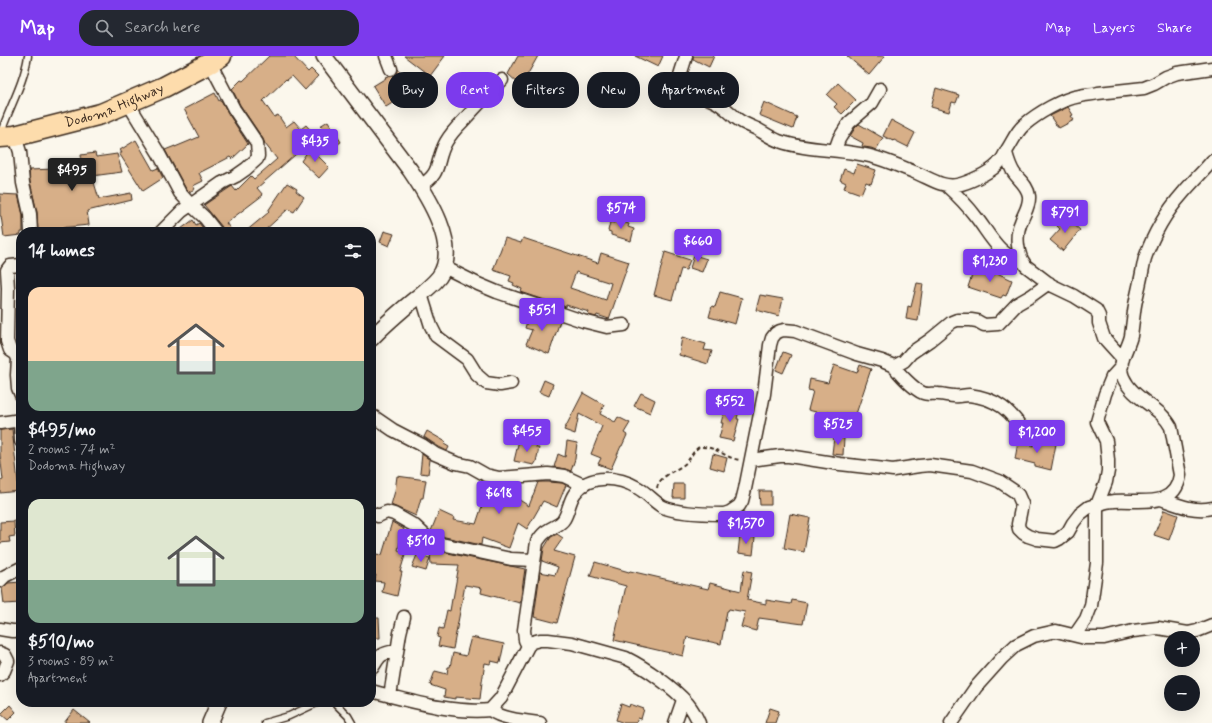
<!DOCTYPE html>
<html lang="en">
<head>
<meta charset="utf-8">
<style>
	body { margin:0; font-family:Mynerve,sans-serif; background:#242831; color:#f1f3f6; height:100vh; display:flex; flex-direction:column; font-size:15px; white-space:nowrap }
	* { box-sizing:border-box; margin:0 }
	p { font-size:13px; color:#9ea1a6 }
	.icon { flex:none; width:22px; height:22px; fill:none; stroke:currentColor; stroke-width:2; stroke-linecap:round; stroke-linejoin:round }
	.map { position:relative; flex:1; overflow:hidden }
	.side { position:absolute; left:16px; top:171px; width:360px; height:480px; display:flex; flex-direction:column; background:#171b24; border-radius:16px; box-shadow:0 4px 16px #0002 }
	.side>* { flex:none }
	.top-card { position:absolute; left:388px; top:16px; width:380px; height:36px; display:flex; gap:8px }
	.controls { position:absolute; left:1164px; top:575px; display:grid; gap:8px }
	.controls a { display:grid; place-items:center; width:36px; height:36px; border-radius:50%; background:#171b24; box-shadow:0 4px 16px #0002; font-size:20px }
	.price { position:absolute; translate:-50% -34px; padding:0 9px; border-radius:4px; background:#7c3aed; color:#fff; font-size:13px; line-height:26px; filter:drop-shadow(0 1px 2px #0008) }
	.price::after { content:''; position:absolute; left:50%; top:24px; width:12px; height:9px; margin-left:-6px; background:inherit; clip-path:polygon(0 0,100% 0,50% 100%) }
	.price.active { background:#222; color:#fff }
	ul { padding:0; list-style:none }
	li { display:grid; align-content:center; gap:8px; height:212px; padding:0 12px }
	li span { display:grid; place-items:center; height:124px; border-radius:12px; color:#555 }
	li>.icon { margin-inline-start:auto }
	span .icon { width:72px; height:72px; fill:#fffc; stroke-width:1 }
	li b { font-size:17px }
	h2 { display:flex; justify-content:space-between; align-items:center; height:48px; padding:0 12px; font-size:17px }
	.tag { padding:0 14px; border-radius:16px; background:#171b24; box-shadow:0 4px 16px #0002; font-size:14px; line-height:36px }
	.tag.active { background:#7c3aed; color:#fff }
	header { display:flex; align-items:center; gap:24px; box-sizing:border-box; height:56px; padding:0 20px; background:#7c3aed; color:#fff }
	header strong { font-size:19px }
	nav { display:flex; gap:22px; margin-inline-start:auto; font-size:14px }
	.search { width:280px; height:36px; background:#242831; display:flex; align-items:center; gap:10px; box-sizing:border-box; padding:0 14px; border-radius:16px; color:#9ea1a6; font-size:15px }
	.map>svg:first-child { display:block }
	.building { fill:#d7af88; stroke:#3b2a1e; fill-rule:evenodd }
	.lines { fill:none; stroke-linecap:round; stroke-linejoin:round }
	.service-casing { stroke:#3b2a1e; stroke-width:9 }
	.minor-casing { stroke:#3b2a1e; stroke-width:15 }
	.tertiary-casing { stroke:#3b2a1e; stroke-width:18 }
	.trunk-casing { stroke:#3b2a1e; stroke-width:23 }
	.path { stroke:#3b2a1e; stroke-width:2; stroke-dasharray:4 3; stroke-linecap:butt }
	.service { stroke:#fbf7ec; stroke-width:6 }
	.minor { stroke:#fbf7ec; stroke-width:12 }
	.tertiary { stroke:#fbf7ec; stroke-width:15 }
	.trunk { stroke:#fddcac; stroke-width:20 }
	.labels { text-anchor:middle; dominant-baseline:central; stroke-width:3; stroke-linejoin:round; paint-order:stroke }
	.street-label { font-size:14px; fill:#3b2a1e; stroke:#fbf7ec }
</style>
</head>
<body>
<header>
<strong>Map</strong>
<div class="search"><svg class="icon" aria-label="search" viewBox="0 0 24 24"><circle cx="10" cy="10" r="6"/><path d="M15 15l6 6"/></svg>Search here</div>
<nav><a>Map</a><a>Layers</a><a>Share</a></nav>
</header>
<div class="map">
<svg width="1212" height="667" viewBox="0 0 1212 667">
	<rect width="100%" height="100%" fill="#fbf7ec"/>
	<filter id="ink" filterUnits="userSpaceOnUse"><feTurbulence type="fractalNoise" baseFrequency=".025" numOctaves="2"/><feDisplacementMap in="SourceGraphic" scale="8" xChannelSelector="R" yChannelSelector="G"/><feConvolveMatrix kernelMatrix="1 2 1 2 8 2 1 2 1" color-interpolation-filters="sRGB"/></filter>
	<g filter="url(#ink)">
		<path class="building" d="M269 0H293L308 16 311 13 318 20 305 34 292 20 287 24 286 23 263 45 274 61 278 59 286 71 294 65 301 73 306 69 314 78 307 83 310 86 257 132 263 139 226 167 233 176H223L222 171 204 149 232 130 236 135 251 120 254 123 277 103 265 88 263 83 240 49 232 33 241 24 243 25Z
			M404 0H445L430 20Z
			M518 0H538L521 30 508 18Z
			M635 0H663L658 11Z
			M693 0H714L709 11 693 3Z
			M847 0H885L869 19Z
			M398 13 413 34 386 51 373 30 386 22 385 21 388 20H394L397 17Z
			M838 27 856 44 842 58 834 51 837 48 827 39Z
			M936 32 959 39 956 47 952 46 949 56 931 51Z
			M215 37 219 45 221 44 228 57 248 88 232 103 230 101 199 117 203 125 193 130 195 133 189 136 186 133 165 94 175 90V91L199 81 184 53Z
			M764 46 797 61 793 73 759 59Z
			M1068 51 1073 59 1071 60 1074 64 1059 72 1057 69H1056L1050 60Z
			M891 64 915 77 908 91 894 84 893 85 883 80Z
			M328 65 341 86 338 88 320 70Z
			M859 68 883 82 876 94 871 92 864 91 862 90 863 87 850 80 855 72Z
			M136 84 153 114 158 112 163 122 143 135 119 97H122L120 94Z
			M310 92 329 111 319 122 301 105Z
			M95 97 96 101 117 98 122 116 92 120 99 143 131 137 132 144 87 155 89 169 58 172V175L38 176 37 156 30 126 29 114 55 113 54 109 82 107 81 99Z
			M857 108 876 114 871 128 866 126 861 138 844 132 846 127 840 124 844 113 854 117Z
			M287 127 297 133 296 135 304 141 294 156 288 153 263 176H245L269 156 268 155Z
			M0 138 18 139 23 159V176H21V179L4 181 1 160H0Z
			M1065 161 1080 174 1063 195 1050 184 1060 173 1057 170Z
			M193 164 196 169 199 167 206 176H177Z
			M615 164 629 168 628 171 634 173 631 185 611 179V176L608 175 610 166 614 167Z
			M384 175 394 178 389 190 380 186Z
			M505 182 521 187 523 182 598 207 601 197 629 206 609 263 597 259 596 261 588 259 589 256 566 249V251L521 236 522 233 513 229 514 227 509 225 511 220 493 214ZM576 216 611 227 606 244 570 232Z
			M665 196 690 204 686 214 681 213 672 244 654 239Z
			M694 199 707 203 702 216 690 212Z
			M974 213 994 219 995 216 1012 224 1006 240 1003 239 1001 242 968 231Z
			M917 227 923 228 918 265 906 263 908 250 911 251Z
			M720 236 742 242 735 268 709 261 712 250 715 251Z
			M760 239 783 243 779 260 756 254Z
			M530 255 560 265 549 298 526 288 532 274 525 272Z
			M682 281 706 288 704 294 712 295 708 308 679 299Z
			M783 296 791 299 783 317 776 314Z
			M834 309 857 317 860 309 871 313 854 364 828 356V359L808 354 813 335 808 334 810 323 828 327Z
			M544 324 553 328 549 340 539 336Z
			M583 337 604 349 600 358 615 366 618 361 630 367 624 377 627 379 622 390H621L611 413 598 408 601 402 591 398 602 370 579 358 575 378 564 374Z
			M641 337 655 344 650 357 634 350Z
			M732 347 740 350 737 363H739L733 385 719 382 723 367H721L725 351 731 353Z
			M12 373 19 435 0 437V425L3 424 0 398V374Z
			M427 375 446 386 444 388 449 391 447 395 439 391 424 381Z
			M834 381 844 382 843 399 832 398Z
			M519 384 537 388 536 392H539L536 406 534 409 514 405Z
			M567 385 577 387 575 403 571 415 565 413 554 411 558 398 565 401Z
			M1040 385 1056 388 1051 414 1035 410V408L1015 403 1018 386 1033 390 1034 387 1039 388Z
			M422 398 430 404 428 418 420 417Z
			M713 398 727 402 724 415 710 411Z
			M397 420 426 424 423 442H421L416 460 391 449 395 435Z
			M538 426H548L562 427 566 429 557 451 543 445 527 473 518 467 509 492 482 482 481 489 436 479 431 475 439 455 454 462 453 464 476 468 486 438H488L494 429H500L516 428 519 431 513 440 529 450Z
			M674 428H684V442H673Z
			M759 435H771V449H760Z
			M1164 454 1178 459 1169 484 1154 479Z
			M790 458 810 462 804 496 784 492Z
			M14 465 15 480 9 481 10 486 0 487V466Z
			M392 466 404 473 398 494 406 496 400 516H402L397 540 382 536 384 526 375 525 376 519 371 518V502L375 503 376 498 382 499Z
			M557 478 563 482 554 495 575 501 557 567 534 561 540 516 555 519 558 511 542 505 544 492 551 481Z
			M740 479 755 481 753 499 738 497Z
			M430 495H438L525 513 520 547 481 537 482 532 465 529 453 593 438 590 440 582 437 581 439 572 443 573 447 554 450 555 452 543H453L459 509 431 508Z
			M417 499 430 502 426 515 412 511Z
			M595 506 629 516 630 515 708 533 710 527 741 535 744 514 752 516 747 544 766 548V544L791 548 792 544 807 547 803 568 759 562 756 575 741 571 745 556 729 553 728 555H727L721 588 687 581 683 600 614 584 626 530 590 520Z
			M21 526V547L4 548 2 532 8 527Z
			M371 562H379L380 582H371Z
			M471 581 504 588 500 607 491 605 490 608 485 607 482 626 480 643 455 641V643L444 641 445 634 430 629 435 615 447 618 448 611H450L453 597 466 600Z
			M621 648 629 651 630 648 644 653 641 663 638 662 636 667H624L616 664Z
			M10 649 16 656 8 664 1 658Z
			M770 652 779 655 775 667H765Z
			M74 654 90 667H64Z"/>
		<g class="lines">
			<defs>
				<path id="service" d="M1 77C9 52 24 27 28 0
					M334 646 348 660 352 667
					M265 667 289 660 319 646"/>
				<path id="minor" d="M386 0 391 13
					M686 0C685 6 677 24 679 29 682 33 706 41 712 44 722 48 728 55 736 62 742 67 750 70 757 73 764 77 771 82 779 85 810 96 845 92 877 102 890 106 902 111 914 116 928 121 942 132 957 129 968 127 989 117 997 109 1001 105 1005 99 1007 94 1013 85 1016 76 1024 69 1038 57 1062 43 1080 40 1086 38 1092 39 1098 37L1144 32 1154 28 1166 21 1177 17 1212 12
					M128 47 158 96 180 137 191 149 205 162 216 176
					M15 80 20 96 23 127 30 158 31 176
					M835 94 839 83 849 67 872 47 880 33
					M1006 97C1008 104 1010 111 1014 117 1019 124 1028 130 1029 140 1030 150 1024 157 1021 166 1015 179 1017 199 1026 210L1051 229 1074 240 1096 254 1099 260V267L1104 282 1123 303
					M946 129C957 139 967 149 976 161 990 179 999 200 1023 206
					M420 130C443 117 435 105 446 86 450 79 457 71 463 65 476 51 488 37 502 24
					M161 176 182 155 222 127 236 120 246 113 257 103 258 100 257 87 234 53 210 7
					M21 209 10 210 7 214 8 232 7 285 10 294 16 298 18 303 17 319 18 332 21 339
					M444 211 478 228 497 236 583 265 607 271 624 269
					M421 238 431 270 436 280 467 303 477 319 486 327 500 329 511 327
					M894 310C898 317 915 334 923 337 928 339 933 337 938 338 944 338 949 340 954 340 959 341 964 339 969 339 996 342 1012 355 1025 378
					M371 359 393 374 422 389 435 398 456 407 470 410 486 419 499 422 548 418 557 419 564 420 583 429
					M20 364 21 385
					M0 367 21 364
					M751 404 780 400H789L840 408 885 413 893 414 919 410 930 409 972 415 999 425 1014 435 1018 439 1022 448 1018 468 1019 473 1023 477 1028 480 1037 483 1055 485 1059 483 1068 476 1073 467 1080 458 1089 451 1099 448
					M1161 443C1178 449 1194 456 1212 452
					M1097 449 1106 426 1108 415V404L1106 385 1097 366 1105 338 1112 321 1122 310
					M371 457 378 460 387 456 394 458 415 470 432 486 511 503 534 504
					M0 525 5 520 21 512
					M0 573 12 575H21
					M1075 579 1086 563 1091 550 1097 507V451C1101 446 1107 446 1114 445 1139 443 1175 454 1180 419L1171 371C1160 350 1133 344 1123 321 1117 307 1128 293 1131 280 1132 272 1133 264 1134 256 1135 246 1138 236 1140 226 1142 218 1143 210 1145 202 1153 179 1167 155 1183 137 1192 126 1203 116 1212 105
					M528 590 525 584 524 574 537 486C540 482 542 478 547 475 552 471 561 469 564 463 569 455 569 445 575 437 590 417 619 421 638 432 647 437 654 446 663 451 676 457 708 458 724 458L730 456 739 450 742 445 745 433 764 338 770 289 772 282 776 277 780 275 784 274 795 275 857 298 882 305 894 310 897 309 904 305 911 297 930 284 952 266 957 264H971L977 265 984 269 998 268 1017 248 1031 240 1049 227
					M0 597 5 599 8 605 4 615 0 619
					M371 613C375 610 375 606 379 602 382 597 391 596 397 595
					M371 635C408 644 452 658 490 654L501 642 528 590 532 586 540 584H548L572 587 626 602C646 612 673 631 688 648 693 654 696 660 699 667
					M390 640 400 577 404 561
					M490 654C502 663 525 665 540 667
					M675 667 683 644
					M951 667 976 631 1002 602 1016 589 1034 580 1056 575 1085 582H1104L1133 575 1158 572 1188 577 1197 575 1212 569"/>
				<path id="tertiary" d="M324 0 410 114C427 139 461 191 439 221 431 231 420 239 409 248 396 259 383 270 371 283
					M210 667 219 646"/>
				<g id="trunk">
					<path id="s1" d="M0 81 15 80 101 58 164 31 210 7 221 0"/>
				</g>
			</defs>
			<use href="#service" class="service-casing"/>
			<use href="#minor" class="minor-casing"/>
			<use href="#tertiary" class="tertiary-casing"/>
			<use href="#trunk" class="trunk-casing"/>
			<path class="path" d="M657 432C660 418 678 415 687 406 691 401 693 395 699 391 718 390 724 402 740 404"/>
			<use href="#service" class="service"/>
			<use href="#minor" class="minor"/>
			<use href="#tertiary" class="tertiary"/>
			<use href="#trunk" class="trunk"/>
		</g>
	</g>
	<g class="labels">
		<g class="street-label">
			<text stroke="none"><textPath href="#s1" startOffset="119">Dodoma Highway</textPath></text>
		</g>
	</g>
</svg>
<div class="controls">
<a>+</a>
<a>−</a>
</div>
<b class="price" style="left:315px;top:107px">$435</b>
<b class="price active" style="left:72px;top:136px">$495</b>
<b class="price" style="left:621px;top:174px">$574</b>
<b class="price" style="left:1065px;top:178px">$791</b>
<b class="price" style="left:698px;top:207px">$660</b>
<b class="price" style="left:990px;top:227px">$1,230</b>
<b class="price" style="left:542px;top:276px">$551</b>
<b class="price" style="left:730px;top:367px">$552</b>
<b class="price" style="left:838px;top:390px">$525</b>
<b class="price" style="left:527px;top:397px">$455</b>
<b class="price" style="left:1037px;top:398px">$1,200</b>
<b class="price" style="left:499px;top:459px">$618</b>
<b class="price" style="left:746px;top:489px">$1,570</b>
<b class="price" style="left:421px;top:507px">$510</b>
<div class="top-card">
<a class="tag">Buy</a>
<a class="tag active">Rent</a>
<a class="tag">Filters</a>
<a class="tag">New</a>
<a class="tag">Apartment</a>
</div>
<section class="side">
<h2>14 homes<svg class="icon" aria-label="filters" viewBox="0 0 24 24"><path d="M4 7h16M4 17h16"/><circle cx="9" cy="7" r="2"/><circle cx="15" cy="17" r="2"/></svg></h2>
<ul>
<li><span style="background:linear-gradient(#ffd9b3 60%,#7fa58c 0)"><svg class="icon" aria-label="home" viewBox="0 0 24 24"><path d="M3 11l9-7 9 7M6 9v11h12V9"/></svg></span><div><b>$495/mo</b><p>2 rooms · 74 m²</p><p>Dodoma Highway</p></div></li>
<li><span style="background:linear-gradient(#dfe7d0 65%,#7fa58c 0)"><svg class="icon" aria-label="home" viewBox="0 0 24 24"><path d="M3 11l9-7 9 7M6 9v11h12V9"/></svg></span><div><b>$510/mo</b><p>3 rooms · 89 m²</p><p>Apartment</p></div></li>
</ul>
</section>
</div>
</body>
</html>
